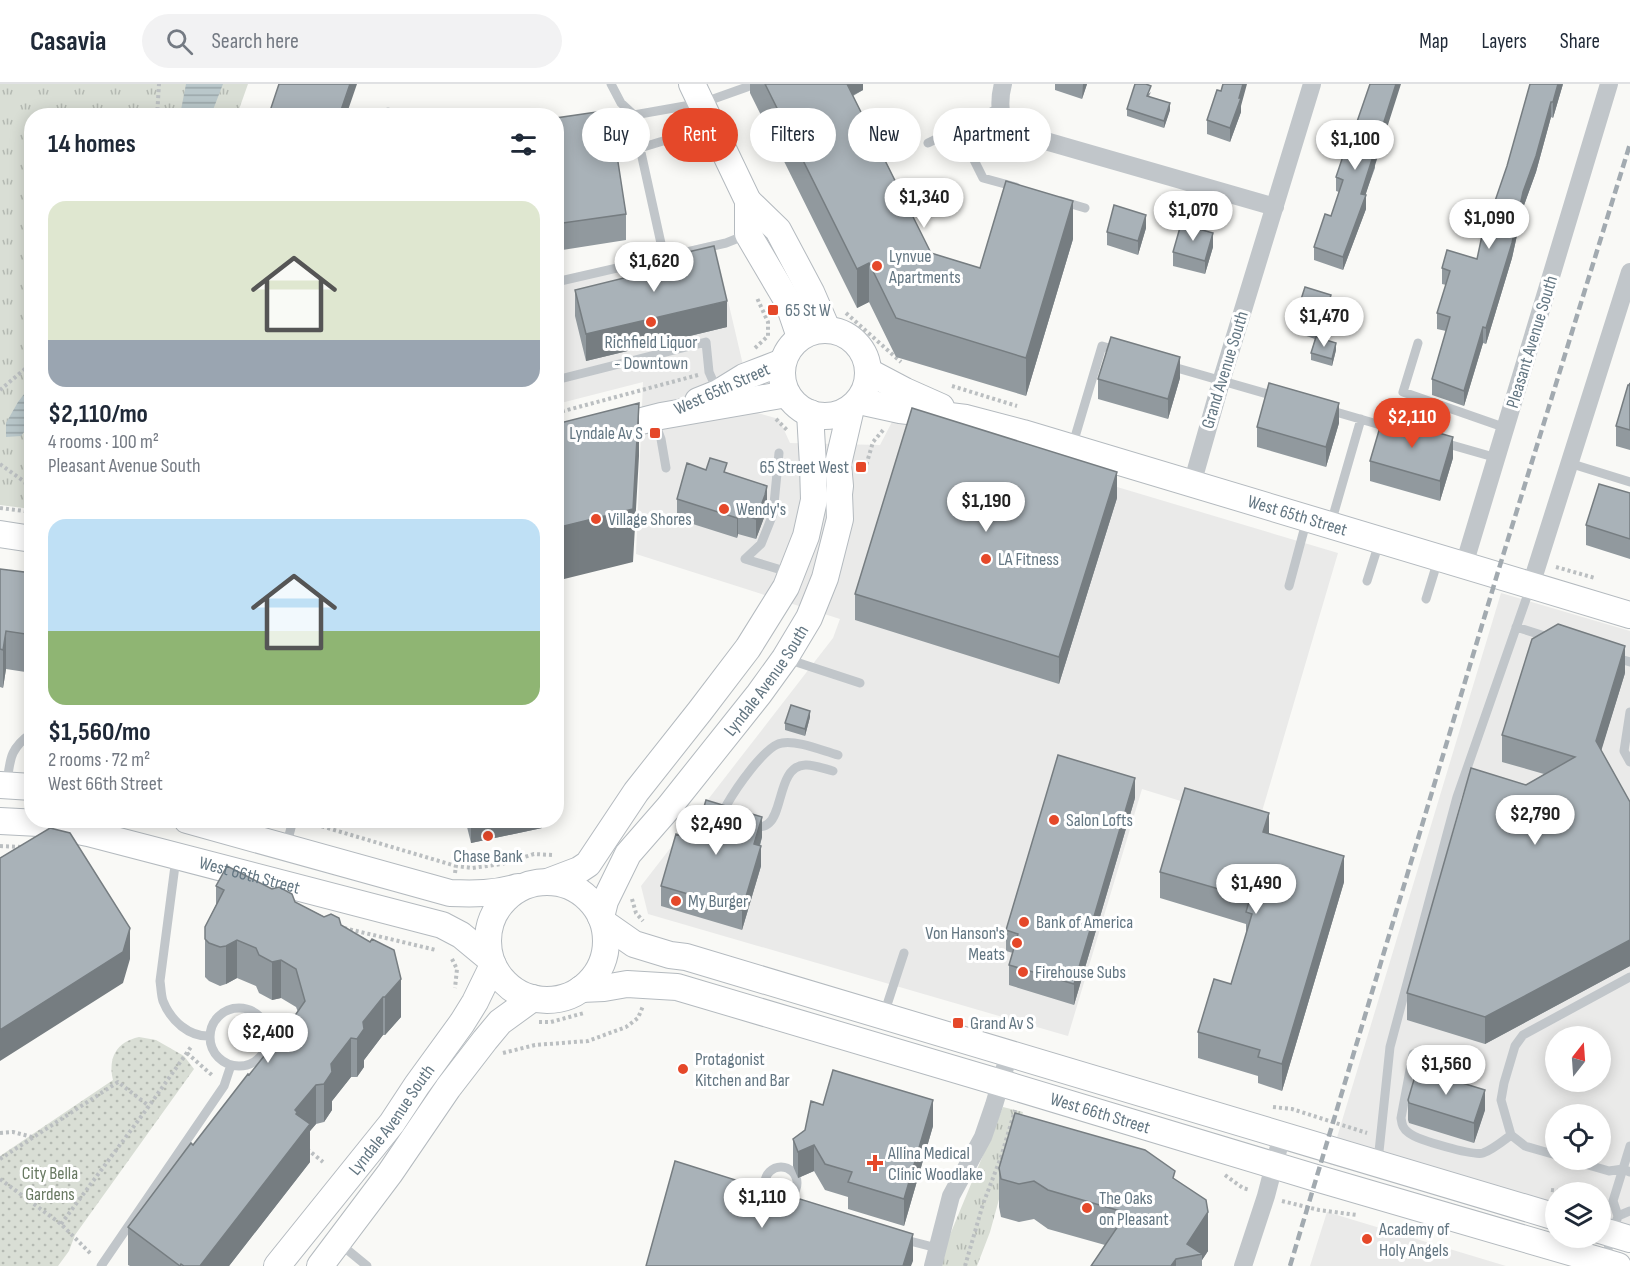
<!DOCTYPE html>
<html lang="en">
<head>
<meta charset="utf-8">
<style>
	body { margin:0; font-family:"Sofia Sans Condensed",sans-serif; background:#f2f2f3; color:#1f2937; height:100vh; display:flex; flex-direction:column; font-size:22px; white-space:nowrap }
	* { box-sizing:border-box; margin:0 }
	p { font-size:20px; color:#747a83 }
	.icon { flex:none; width:33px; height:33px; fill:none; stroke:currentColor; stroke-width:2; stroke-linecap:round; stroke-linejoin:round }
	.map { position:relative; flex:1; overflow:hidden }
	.details { position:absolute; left:24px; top:24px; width:540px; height:720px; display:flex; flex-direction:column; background:#fff; border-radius:24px; box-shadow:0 3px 15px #0003 }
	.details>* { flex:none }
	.banner { position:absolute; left:582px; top:24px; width:570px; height:54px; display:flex; gap:12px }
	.needle { width:39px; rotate:17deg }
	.controls { position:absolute; left:1545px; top:942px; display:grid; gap:12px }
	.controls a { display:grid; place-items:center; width:66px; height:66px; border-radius:50%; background:#fff; box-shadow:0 3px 15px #0003; font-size:30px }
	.price { position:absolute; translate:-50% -51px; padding:0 14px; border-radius:21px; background:#fff; color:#222; font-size:20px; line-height:39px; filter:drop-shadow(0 2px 3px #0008) }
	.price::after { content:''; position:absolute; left:50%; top:36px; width:18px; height:14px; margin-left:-9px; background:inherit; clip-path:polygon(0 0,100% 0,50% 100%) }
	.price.selected { background:#e54829; color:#fff }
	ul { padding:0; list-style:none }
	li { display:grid; align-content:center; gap:12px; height:318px; padding:0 24px }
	li span { display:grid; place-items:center; height:186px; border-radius:18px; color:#555 }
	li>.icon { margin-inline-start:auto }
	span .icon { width:108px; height:108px; fill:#fffc; stroke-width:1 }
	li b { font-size:26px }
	h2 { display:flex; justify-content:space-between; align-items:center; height:72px; padding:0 24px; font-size:26px }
	.pill { padding:0 21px; border-radius:27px; background:#fff; box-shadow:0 3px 15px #0003; font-size:21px; line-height:54px }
	.pill.selected { background:#e54829; color:#fff }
	header { display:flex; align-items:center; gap:36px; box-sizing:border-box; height:84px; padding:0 30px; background:#fff; border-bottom:2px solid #e0e1e3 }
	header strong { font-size:28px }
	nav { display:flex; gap:33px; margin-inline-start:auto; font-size:21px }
	.search { width:420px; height:54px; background:#f2f2f3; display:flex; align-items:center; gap:15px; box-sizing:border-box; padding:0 21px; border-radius:33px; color:#747a83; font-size:22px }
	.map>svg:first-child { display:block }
	.built { fill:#eaeae9; fill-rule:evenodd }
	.grass { fill:url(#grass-dots) }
	.park { fill:url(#park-tufts) }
	.water { fill:url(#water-rules) }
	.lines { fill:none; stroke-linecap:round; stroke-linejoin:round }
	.secondary-casing { stroke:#b4babf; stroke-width:28 }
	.path { stroke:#bbbfc1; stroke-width:4; stroke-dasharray:3 3; stroke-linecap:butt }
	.lane { stroke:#c1c6ca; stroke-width:9 }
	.street { stroke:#c1c6ca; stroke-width:18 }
	.secondary { stroke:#fff; stroke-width:26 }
	.rail { stroke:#a2aab0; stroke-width:4.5; stroke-dasharray:9 4.5; stroke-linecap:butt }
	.wall { fill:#91999e }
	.shaded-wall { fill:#767d81 }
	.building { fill:#a9b2b8; stroke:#767d81; stroke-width:1.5 }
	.poi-dot { fill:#e54829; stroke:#fff; stroke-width:2 }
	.labels { text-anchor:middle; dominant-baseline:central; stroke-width:6; stroke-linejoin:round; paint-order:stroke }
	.poi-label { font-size:18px; fill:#637682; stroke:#fff; text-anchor:start }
	.street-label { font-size:18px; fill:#637682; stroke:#fff }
	.park-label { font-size:18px; fill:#687962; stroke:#fff }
</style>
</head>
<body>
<header>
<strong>Casavia</strong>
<div class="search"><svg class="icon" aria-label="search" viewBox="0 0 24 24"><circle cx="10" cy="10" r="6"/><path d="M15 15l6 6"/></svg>Search here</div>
<nav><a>Map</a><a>Layers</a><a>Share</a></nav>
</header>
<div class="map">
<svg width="1630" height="1182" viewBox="0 0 1630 1182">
	<defs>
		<pattern id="grass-dots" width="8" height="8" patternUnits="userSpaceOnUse" patternTransform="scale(1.5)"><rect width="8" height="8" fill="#d9ded5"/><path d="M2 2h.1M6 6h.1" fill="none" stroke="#b4b9b2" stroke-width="1.8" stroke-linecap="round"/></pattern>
		<pattern id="park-tufts" width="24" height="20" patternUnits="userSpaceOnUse" patternTransform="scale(1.5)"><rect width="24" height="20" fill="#d9ded5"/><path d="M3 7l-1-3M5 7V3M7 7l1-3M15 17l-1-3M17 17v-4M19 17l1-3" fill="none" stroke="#b4b9b2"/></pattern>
		<pattern id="water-rules" width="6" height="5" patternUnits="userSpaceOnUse" patternTransform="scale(1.5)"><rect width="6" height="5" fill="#b9c7ca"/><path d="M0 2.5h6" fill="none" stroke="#9aa6a9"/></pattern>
	</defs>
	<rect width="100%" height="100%" fill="#f9f9f6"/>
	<path class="built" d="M714 157 754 328 779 335 790 359 880 361 893 336 1338 469 1258 741 1142 705 1068 952 648 830 641 802 833 554 840 535 636 470 643 298 557 320V194Z
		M1501 509 1630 547V1161L1601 1153 1600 1108H1556L1555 1141 1329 1080ZM1556 952H1600V998H1556ZM1556 1030H1600V1076H1556Z
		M1327 1128 1506 1182H1310Z"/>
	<path class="grass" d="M139 953 156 956 184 972 194 985 75 1151 69 1167 58 1182H0V1072L113 996C108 974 116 958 139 953Z"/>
	<path class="park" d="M0 0H248L237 31 32 32 31 425 0 421Z
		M1003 1023 1023 1028 990 1148 977 1182H937Z"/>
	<path class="water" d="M186 0H223L211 31H180Z
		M31 301V339L21 352 6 353V339L18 318Z"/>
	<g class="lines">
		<defs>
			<g id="secondary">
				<path d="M692 0 748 117 778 146 811 208 827 245"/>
				<path d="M748 117V150L788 218 800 253"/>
				<circle cx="825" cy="289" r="43"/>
				<path d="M869 288 905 307 941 323"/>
				<path d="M698 317 718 309 744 293 783 278"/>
				<path id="s1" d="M859 317 900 326 966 334 1023 349 1630 531"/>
				<path d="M556 359 661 332 787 310"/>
				<path d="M0 450 32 455"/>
				<path d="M0 701 32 703"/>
				<path d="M187 736 450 809C474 810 495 810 518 803"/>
				<path id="s2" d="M0 737 39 739 88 749 442 841 461 851 490 875"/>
				<path d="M550 797 579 786 588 780 636 708 700 627 748 564 786 503 806 452 814 416 813 381 810 329"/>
				<circle cx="547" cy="857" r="59"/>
				<path id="s3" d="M601 833 605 817 628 770 669 723 759 610 785 574 809 534 825 494 840 435 839 410 840 402 838 380 851 324"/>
				<path d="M604 839 634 860 670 871 686 873 1556 1133"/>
				<path id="s4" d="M581 905 604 904 627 900 677 903 1001 999 1316 1094 1618 1182"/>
				<path d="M1600 1146 1630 1155"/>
				<path id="s5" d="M277 1182 392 1039 417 1001 462 939 475 918 493 881"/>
				<path d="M320 1182 390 1089 448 1004 485 956 500 938 533 914"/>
			</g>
		</defs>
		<use href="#secondary" class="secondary-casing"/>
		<path class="path" d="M157 32 159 0
			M846 229 901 278
			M755 264 768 252V238L757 214
			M952 302 1017 322
			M0 306 32 279
			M556 329 698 291
			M776 335 788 347
			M0 380 25 398 32 419
			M859 385 861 383 865 385 873 358 884 345
			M0 424 32 428
			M1556 483 1595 494
			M304 739 314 740 456 782
			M0 762 23 763
			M455 789 456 782 472 784 502 780 534 770 553 771
			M632 815 636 829 643 837
			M344 844 436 866
			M452 875 457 885 455 904
			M539 938H551L584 929
			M187 969 213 992
			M503 969 535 961 588 957 626 943 638 934 643 922
			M1273 1023 1292 1025 1367 1049
			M0 1049 13 1048 32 1053
			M307 1065 323 1078
			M0 1075 118 998 149 1022
			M1225 1091 1243 1104 1250 1106
			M0 1095 61 1140 92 1171
			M1551 1106 1568 1108
			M1282 1117 1319 1126 1357 1131
			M61 1140 149 1022 191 963
			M965 1182 983 1120 1001 1073 1015 1026"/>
		<path class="lane" d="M611 0 621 19 634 31 702 19 747 3
			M374 32 388 28
			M958 44 983 94 1016 103
			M928 59 1001 23
			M1061 117 1085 124
			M664 173 640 64 709 43
			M556 198 726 159 746 151
			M1418 259 1403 308 1506 344
			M1170 282 1278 313
			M556 296 706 258 709 288 717 306
			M1329 326 1391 344
			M654 336 661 355 666 384
			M1441 358 1497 374
			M1072 363 1102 262 1119 267
			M1569 379 1630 398
			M1331 439 1361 335
			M745 475 761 460 773 430 779 369
			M745 475 788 488
			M1367 497 1379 459
			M1289 502 1307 435
			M1426 515 1438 476
			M1516 543 1551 554
			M1613 573 1630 578
			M787 575 860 599
			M1630 628 1624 667 1630 678
			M7 699C10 675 10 664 32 649
			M731 732 726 722C735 706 765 661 782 659 797 656 823 667 838 671
			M751 741C757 743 764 744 769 739 783 727 779 682 805 681 813 680 825 685 833 687
			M286 763 293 736
			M176 774 160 897C161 903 161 911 163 917 171 937 189 953 210 952
			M210 953a29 29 0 1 1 58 0a29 29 0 1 1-58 0Z
			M884 930 904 869
			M1413 970 1401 1034C1402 1041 1403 1045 1409 1049 1418 1056 1473 1072 1483 1069 1492 1066 1503 1057 1511 1051
			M1556 1071 1525 1062 1511 1051 1501 1016 1504 999 1515 962 1523 951 1630 893
			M1571 1076 1609 1087 1623 1085 1630 1088
			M1378 1077 1390 963 1457 713 1530 504
			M765 1099a16 16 0 1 1 32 0a16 16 0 1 1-32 0Z
			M1618 1132 1630 1127
			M902 1155 937 1164
			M339 1159 367 1182
			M1605 1175 1618 1132 1613 1117 1630 1062
			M101 1182 224 1002 231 981"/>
		<path class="street" d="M1003 0C1000 11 998 30 1006 40 1012 46 1020 49 1028 52L1275 123
			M1192 400 1221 298 1312 0
			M1464 481 1609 0
			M1531 501 1630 188
			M933 1182 951 1112 983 1053 994 1021 1009 970
			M1243 1182 1266 1112 1282 1051"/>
		<use href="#secondary" class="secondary"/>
		<path class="rail" d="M1290 1182 1497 491 1630 60"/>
	</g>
	<path class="wall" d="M750 0H863V6L853 12 931 169 980 184 1073 155 1026 312 896 273 869 218 857 224 750 9Z
		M1055 0H1087L1082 15 1055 6Z
		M1563 0 1553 34 1551 33 1536 88 1523 124 1512 174 1486 260 1483 259 1464 322 1432 311V295L1446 247 1437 245V229L1446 201 1442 200V184L1477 175 1507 82Z
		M1221 7 1241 22V28L1230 58 1207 50V36Z
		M1151 8 1149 12 1170 26 1164 44 1127 32V25Z
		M556 34 626 130V156L556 167Z
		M1349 61 1375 79V84L1365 111 1366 125 1343 186 1314 176V163L1331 132 1339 108 1336 107V93Z
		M1146 144 1138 171 1107 161V148Z
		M1213 163 1205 190 1173 182V168Z
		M679 170 727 243 586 277 575 232V206L679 181Z
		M1331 225 1321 254 1336 266 1332 282 1311 276V269L1315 255 1295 248V234Z
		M1180 294 1168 335 1098 315V295Z
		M1630 299V366L1616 362V342Z
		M1339 339 1326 383 1257 363V343Z
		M1453 374 1440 417 1370 397V377Z
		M706 386 727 389 767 422 765 431 756 455 738 450 737 454 677 435V415Z
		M1630 409V475L1586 461V441Z
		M1117 414 1059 600 855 536V510Z
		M0 485 32 489V589L6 585 3 604 0 603Z
		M1625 589 1601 666 1630 718V882L1485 960 1407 936V909L1526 701 1544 690 1502 678V651Z
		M810 633 805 652 785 646V639Z
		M1135 714 1074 921 1009 901V881L1013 869 1006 867V846Z
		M456 736H542V744L471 759 466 739 457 741Z
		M698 743 762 753 760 762 761 782 742 846 661 822V802L684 753Z
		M1269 749 1344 798 1282 1007 1258 999V992L1198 974V948L1231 900 1246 850V840L1160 814V788Z
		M216 802 295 818 341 841 401 933 385 951H383L364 976V983L357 993H351L332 1017V1026L324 1038 316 1040 310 1047V1078L229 1182H130L128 1181V1143L278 955V945L294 933 298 928 296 923 281 914 272 916 259 909 256 902 237 894 226 900 220 902 209 897 205 893V843L216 821Z
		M1408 1016 1485 1026 1474 1059 1409 1039 1408 1036Z
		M823 1021 933 1042 904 1142 848 1125V1113L825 1106 814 1087 798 1094 793 1082V1055L805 1046Z
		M999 1084 1175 1095 1208 1167 1202 1176V1182H1091L1105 1161 1048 1145 1034 1135 1019 1138 1001 1133 999 1123Z"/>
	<path class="shaded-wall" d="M350 0H357L346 32H339Z
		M837 0H863V6L837 19Z
		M1083 0H1087L1082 15Z
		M1243 0H1247L1241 22V28L1230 58V44Z
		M1396 0H1401L1363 119 1366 111V125L1343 186V173L1373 70Z
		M1558 0H1563L1553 34V18Z
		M1551 18V33L1536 88 1523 124 1512 174 1486 260V244L1523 108Z
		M1170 19V26L1164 44V37Z
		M1073 117V155L1026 312V274Z
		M1146 131V144L1138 171V157Z
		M1213 149V163L1205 190V177Z
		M869 179V218L857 224V185Z
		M1331 211V225L1321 256V243Z
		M727 217V243L586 277V250Z
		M1483 243V259L1464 322V307Z
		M1336 259V266L1332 282V275Z
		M1180 273V294L1168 335V315Z
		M639 319V372L633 478 556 497V444Z
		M1339 319V339L1326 383V363Z
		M1453 353V374L1440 417V397Z
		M1117 388V414L1059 600V573Z
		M767 402V422L765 431 756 455V435Z
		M738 429V450L737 454V434Z
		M6 547V585L3 604V566Z
		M1625 562V589L1596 684V657Z
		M810 627V633L805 652V645Z
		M1135 694V714L1074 921V900Z
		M1269 729V756L1263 748Z
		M762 733V753L754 780V760Z
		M482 736H542V744L471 759V739Z
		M761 762V782L742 846V826Z
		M1344 772V798L1282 1007V980Z
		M130 844V875L123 899 0 977V946Z
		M237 856V894L226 900V862Z
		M1630 856V882L1485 960V933Z
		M281 876V914L272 916V878Z
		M401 895V933L385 951V913Z
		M383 913V951L364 976V983L357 993V955L363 938Z
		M351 954V993L332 1017V1026L324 1038V1000L331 980Z
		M316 1001V1040L310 1047V1078L229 1182H200L295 1026Z
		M1485 1006V1026L1474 1059V1039Z
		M933 1016V1042L904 1142V1115Z
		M814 1061V1087L798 1094V1068Z
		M1208 1128V1167L1202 1176V1170L1187 1160Z
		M913 1150V1177L911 1182H903Z
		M1176 1175V1182H1171Z"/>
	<path class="building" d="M279 0H350L339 32H261L263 27 269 30Z
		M765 0H847L931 169 980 184 1006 97 1073 117 1026 274 896 234 869 179 857 185Z
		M1135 0H1146L1151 2 1147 12 1170 19 1164 37 1127 25Z
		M1223 0H1243L1239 14H1241L1230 44 1207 36 1217 6 1221 7Z
		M1370 0H1396L1361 110 1366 111 1343 173 1314 163 1325 130 1331 132 1343 96 1336 93 1347 60 1349 61Z
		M1530 0H1558L1553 18H1551L1536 72 1523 108 1512 159 1486 244 1483 243 1464 307 1432 295 1450 233 1437 229 1450 187 1442 184 1447 166 1477 175 1489 119 1494 120 1507 82Z
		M610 26 626 130 556 140V34Z
		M1114 121 1146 131 1138 157 1107 148Z
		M1181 140 1213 149 1205 177 1173 168Z
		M714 162 727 217 586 250 575 206 681 180 679 170Z
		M1305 203 1331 211 1321 243 1295 234Z
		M1111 253 1180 273 1168 315 1098 295Z
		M1316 253 1336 259 1332 275 1311 269Z
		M1269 299 1339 319 1326 363 1257 343Z
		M1630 299V346L1616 342 1628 301H1629Z
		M639 319 633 425 556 444V340Z
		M912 324 1117 388 1059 573 855 510Z
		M1383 333 1453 353 1440 397 1370 377Z
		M710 374 727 379 724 388 767 402 765 411 756 435 738 429 737 434 677 415 687 379 706 386Z
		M1599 400 1630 409V455L1586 441Z
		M0 485 32 489V551L6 547 3 566 0 565Z
		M1558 540 1625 562 1596 657 1630 718V856L1485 933 1407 909 1471 684 1526 701 1575 673 1502 651 1532 555Z
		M791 621 810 627 805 645 785 639Z
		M1058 671 1135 694 1074 900 1009 881 1018 850 1006 846Z
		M1185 704 1269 729 1263 748 1344 772 1282 980 1258 973 1260 966 1198 948 1214 895 1231 900 1252 830 1246 828 1250 814 1160 788Z
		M706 716 762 733 754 760 761 762 742 826 661 802 676 750 684 753 688 740 698 743Z
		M470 736H482L471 739Z
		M50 744 70 749 130 844 123 868 0 946V774Z
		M227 782 272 805 279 803 292 810 295 818 324 833 331 830 339 834 341 841 370 858 372 855 394 866 401 895 385 913H383L363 938 364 945 357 955 351 954 331 980 332 988 324 1000 316 1001 295 1026 297 1028 296 1030 310 1040 200 1182H184L181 1180 180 1182 128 1143 191 1059 193 1061 248 990 249 991 279 953 278 945 287 933H294L305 917 296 885 281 876 272 878 259 871 256 864 237 856 226 862 220 863 209 859 205 855V843L224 806 216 802Z
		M1417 985 1485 1006 1474 1039 1409 1019 1408 1016Z
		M833 986 933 1016 904 1115 848 1098 852 1088 825 1080 814 1061 798 1068 793 1055 805 1046 811 1017 823 1021Z
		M1015 1029 1145 1066 1175 1087 1173 1094 1206 1116 1208 1128 1187 1160 1202 1170 1176 1175 1171 1182H1091L1127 1129 1048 1106 1034 1097 1019 1100 1001 1095 999 1084Z
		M675 1077 742 1098 743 1102 747 1106H751L755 1102 787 1111V1117L791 1120 796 1119 800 1115 913 1150 903 1182H646Z"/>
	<g class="poi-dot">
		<circle cx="877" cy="182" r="6"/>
		<rect x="767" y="220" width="12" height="12" rx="3"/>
		<circle cx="651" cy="238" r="6"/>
		<rect x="649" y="343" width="12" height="12" rx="3"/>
		<rect x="855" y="377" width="12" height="12" rx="3"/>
		<circle cx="724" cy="425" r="6"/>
		<circle cx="596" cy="435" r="6"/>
		<circle cx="986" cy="475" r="6"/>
		<circle cx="1054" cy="736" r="6"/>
		<circle cx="488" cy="752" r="6"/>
		<circle cx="676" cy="817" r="6"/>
		<circle cx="1024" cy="838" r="6"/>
		<circle cx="1017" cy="859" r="6"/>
		<circle cx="1023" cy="888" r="6"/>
		<rect x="952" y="933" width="12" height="12" rx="3"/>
		<circle cx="683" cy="985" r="6"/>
		<path d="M872 1070h6v6h6v6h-6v6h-6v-6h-6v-6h6z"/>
		<circle cx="1087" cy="1124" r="6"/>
		<circle cx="1367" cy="1155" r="6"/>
	</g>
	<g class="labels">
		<g class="poi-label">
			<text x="889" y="172">Lynvue<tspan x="889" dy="21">Apartments</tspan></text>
			<text x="785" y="226">65 St W</text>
			<text x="651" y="258" text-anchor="middle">Richfield Liquor<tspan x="651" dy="21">- Downtown</tspan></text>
			<text x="643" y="349" text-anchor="end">Lyndale Av S</text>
			<text x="849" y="383" text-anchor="end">65 Street West</text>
			<text x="736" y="425">Wendy's</text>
			<text x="608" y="435">Village Shores</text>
			<text x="998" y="475">LA Fitness</text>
			<text x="1066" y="736">Salon Lofts</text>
			<text x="488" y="772" text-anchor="middle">Chase Bank</text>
			<text x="688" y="817">My Burger</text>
			<text x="1036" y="838">Bank of America</text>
			<text x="1005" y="849" text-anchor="end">Von Hanson's<tspan x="1005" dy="21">Meats</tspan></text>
			<text x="1035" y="888">Firehouse Subs</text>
			<text x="970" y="939">Grand Av S</text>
			<text x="695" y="975">Protagonist<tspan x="695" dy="21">Kitchen and Bar</tspan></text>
			<text x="888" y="1069">Allina Medical<tspan x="888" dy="21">Clinic Woodlake</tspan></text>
			<text x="1099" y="1114">The Oaks<tspan x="1099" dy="21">on Pleasant</tspan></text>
			<text x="1379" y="1145">Academy of<tspan x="1379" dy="21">Holy Angels</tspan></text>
		</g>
		<g class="street-label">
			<text transform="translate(1532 258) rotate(-73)">Pleasant Avenue South</text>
			<text transform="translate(1225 286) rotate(-73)">Grand Avenue South</text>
			<text transform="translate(722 305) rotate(-24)">West 65th Street</text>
			<text stroke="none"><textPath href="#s1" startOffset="454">West 65th Street</textPath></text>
			<text stroke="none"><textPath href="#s3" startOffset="291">Lyndale Avenue South</textPath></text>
			<text stroke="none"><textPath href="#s2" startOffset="256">West 66th Street</textPath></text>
			<text stroke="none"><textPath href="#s4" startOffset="538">West 66th Street</textPath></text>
			<text stroke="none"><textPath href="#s5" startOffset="186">Lyndale Avenue South</textPath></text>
		</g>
		<g class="park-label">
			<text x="50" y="1089">City Bella<tspan x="50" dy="21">Gardens</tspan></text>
		</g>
	</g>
</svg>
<div class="controls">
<a><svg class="needle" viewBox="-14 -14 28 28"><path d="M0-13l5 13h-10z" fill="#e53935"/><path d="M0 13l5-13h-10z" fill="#747a83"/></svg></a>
<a><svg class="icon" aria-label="locate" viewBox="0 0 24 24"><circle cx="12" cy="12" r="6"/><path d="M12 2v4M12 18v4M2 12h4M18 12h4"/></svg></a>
<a><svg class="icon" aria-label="layers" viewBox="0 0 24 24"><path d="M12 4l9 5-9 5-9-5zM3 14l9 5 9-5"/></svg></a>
</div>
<b class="price" style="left:1355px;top:87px">$1,100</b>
<b class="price" style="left:924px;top:145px">$1,340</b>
<b class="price" style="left:1193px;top:158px">$1,070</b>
<b class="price" style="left:1489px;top:166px">$1,090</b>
<b class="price" style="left:654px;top:209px">$1,620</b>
<b class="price" style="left:1324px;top:264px">$1,470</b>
<b class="price selected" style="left:1412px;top:365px">$2,110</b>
<b class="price" style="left:986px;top:449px">$1,190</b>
<b class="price" style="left:1535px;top:762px">$2,790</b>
<b class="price" style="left:716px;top:772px">$2,490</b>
<b class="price" style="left:1256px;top:831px">$1,490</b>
<b class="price" style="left:268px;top:980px">$2,400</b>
<b class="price" style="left:1446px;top:1012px">$1,560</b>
<b class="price" style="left:762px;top:1145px">$1,110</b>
<div class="banner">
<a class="pill">Buy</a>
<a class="pill selected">Rent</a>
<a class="pill">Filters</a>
<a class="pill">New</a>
<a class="pill">Apartment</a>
</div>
<section class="details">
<h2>14 homes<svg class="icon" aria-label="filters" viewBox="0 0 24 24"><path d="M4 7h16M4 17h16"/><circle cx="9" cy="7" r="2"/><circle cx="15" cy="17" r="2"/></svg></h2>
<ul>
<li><span style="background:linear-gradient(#dfe7d0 75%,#9aa5b1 0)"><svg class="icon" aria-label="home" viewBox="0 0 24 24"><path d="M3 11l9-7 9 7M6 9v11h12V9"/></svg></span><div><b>$2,110/mo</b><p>4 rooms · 100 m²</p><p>Pleasant Avenue South</p></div></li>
<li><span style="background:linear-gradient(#bfe0f5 60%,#8fb573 0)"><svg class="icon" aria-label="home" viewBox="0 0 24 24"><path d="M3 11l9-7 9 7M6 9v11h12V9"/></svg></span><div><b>$1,560/mo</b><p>2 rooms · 72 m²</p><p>West 66th Street</p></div></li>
</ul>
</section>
</div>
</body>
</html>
